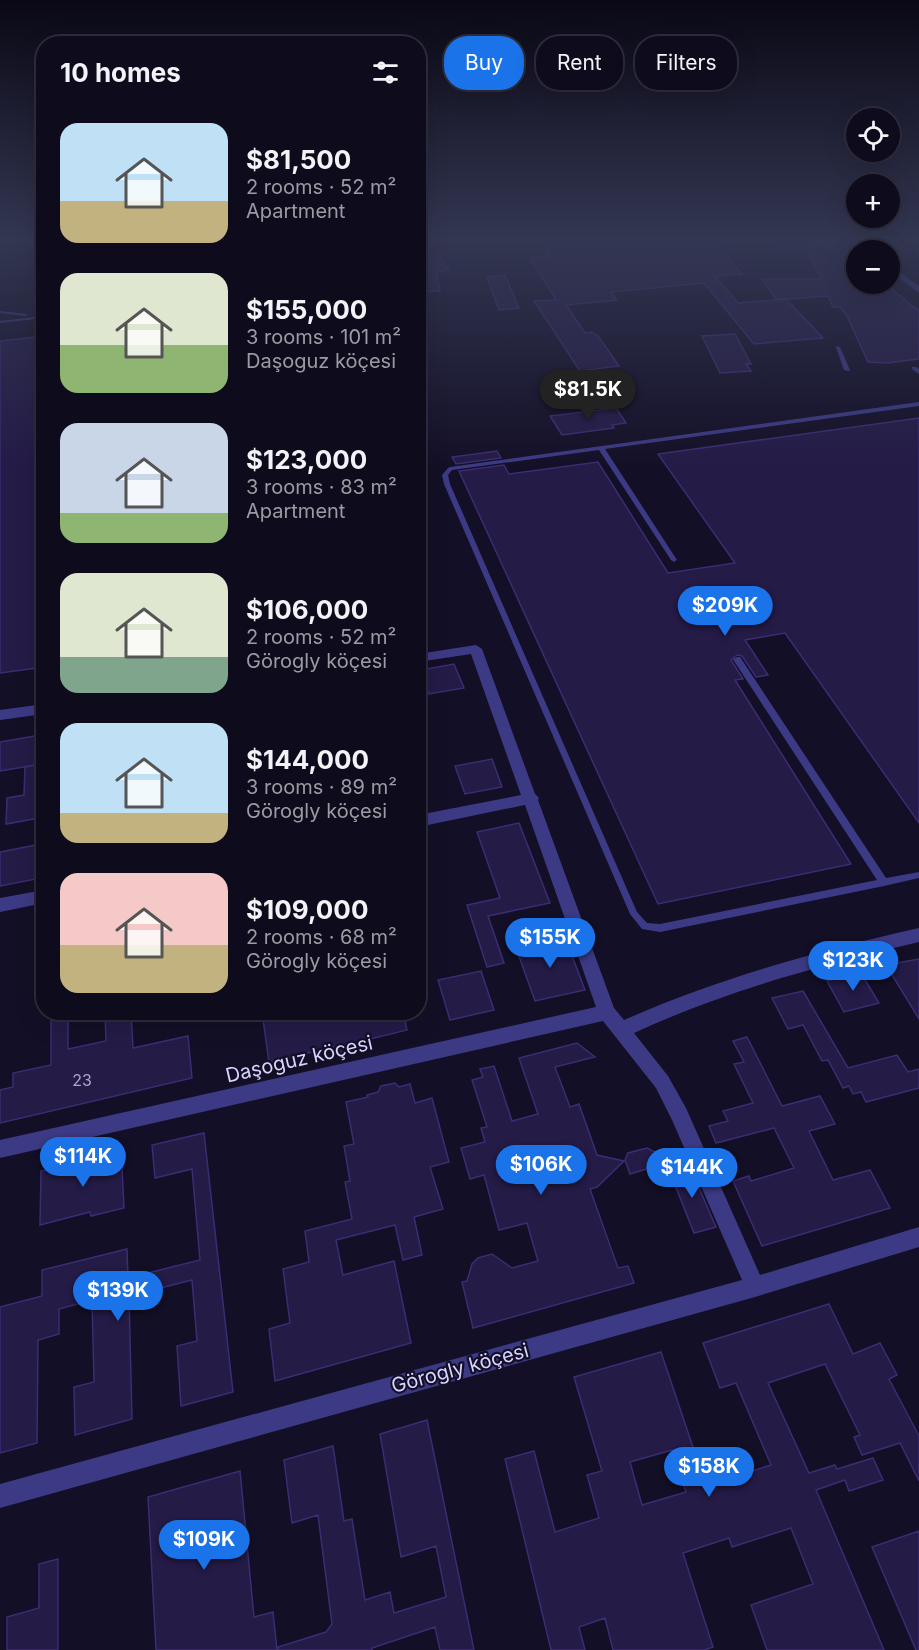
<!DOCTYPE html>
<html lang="en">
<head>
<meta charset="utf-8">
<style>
	body { margin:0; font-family:Inter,sans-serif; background:#171425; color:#f1f3f6; height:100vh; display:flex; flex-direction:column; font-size:22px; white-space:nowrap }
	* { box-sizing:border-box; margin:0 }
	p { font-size:20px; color:#9b9ba3 }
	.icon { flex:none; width:33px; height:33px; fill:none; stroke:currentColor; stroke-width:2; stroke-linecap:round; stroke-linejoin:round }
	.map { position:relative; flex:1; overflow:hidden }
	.drawer { position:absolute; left:36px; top:36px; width:390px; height:984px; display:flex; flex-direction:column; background:#0e0b1c; border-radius:24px; box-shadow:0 6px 24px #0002,0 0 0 2px #2e2b3b }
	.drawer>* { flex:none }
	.banner { position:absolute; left:444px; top:36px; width:384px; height:54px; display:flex; gap:12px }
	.tools { position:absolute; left:846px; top:108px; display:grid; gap:12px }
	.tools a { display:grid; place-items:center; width:54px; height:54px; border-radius:50%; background:#0e0b1c; box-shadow:0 6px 24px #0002,0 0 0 2px #2e2b3b; font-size:30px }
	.price { position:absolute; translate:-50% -51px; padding:0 14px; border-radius:21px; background:#1a73e8; color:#fff; font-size:20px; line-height:39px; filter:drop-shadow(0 2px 3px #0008) }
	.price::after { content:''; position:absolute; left:50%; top:36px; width:18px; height:14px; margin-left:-9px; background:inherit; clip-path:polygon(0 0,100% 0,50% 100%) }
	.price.current { background:#222; color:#fff }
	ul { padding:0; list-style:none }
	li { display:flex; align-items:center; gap:18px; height:150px; padding:0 24px }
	li span { display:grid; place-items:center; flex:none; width:168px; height:120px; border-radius:18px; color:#555 }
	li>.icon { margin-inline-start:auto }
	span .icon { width:72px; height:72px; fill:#fffc; stroke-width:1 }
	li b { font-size:26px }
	h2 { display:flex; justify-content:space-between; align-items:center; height:72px; padding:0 24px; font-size:26px }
	.chip { padding:0 21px; border-radius:24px; background:#0e0b1c; box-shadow:0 6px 24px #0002,0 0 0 2px #2e2b3b; font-size:21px; line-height:54px }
	.chip.current { background:#1a73e8; color:#fff }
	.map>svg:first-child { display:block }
	.building { fill:#241b47; stroke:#3b2d73; stroke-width:1.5; fill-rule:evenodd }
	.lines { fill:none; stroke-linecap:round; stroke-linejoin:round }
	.service { fill:#3d3a85; fill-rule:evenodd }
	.minor { fill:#3d3a85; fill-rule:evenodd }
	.tertiary { fill:#3d3a85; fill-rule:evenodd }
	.labels { text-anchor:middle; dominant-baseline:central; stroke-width:4.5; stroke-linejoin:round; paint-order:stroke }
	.near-number-label { font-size:16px; fill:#aca6d1 }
	.near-street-label { font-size:20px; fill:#d9d4ff; stroke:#130f26 }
</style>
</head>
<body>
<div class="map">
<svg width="919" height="1650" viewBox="0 0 919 1650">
	<rect width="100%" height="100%" fill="#130f26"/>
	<path class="building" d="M712 238 742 274 715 276 738 303 786 299H776L762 279H821L807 250 786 251 774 238H805L810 244 831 243V248L822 249 842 248 856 262V284H885L919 311V359L887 363 868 362 847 316 840 307H833L828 296 786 299 823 338 754 344 704 283 611 292 617 300 566 305 585 333 592 332 598 336 619 366 580 371 534 301 556 300 531 259 550 256 544 248 591 243H607L610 247Z
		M439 254 449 270 436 272 440 291 418 292V256Z
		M505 275 519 308 499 310 487 277Z
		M735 334 751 364H746L751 371 720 373 702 336Z
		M44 336V667L0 673V341Z
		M616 408 626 423 612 425 614 428 562 435 550 416Z
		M919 418V823L785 633 745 640 768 675 756 677 742 656 737 655 731 660 743 679 735 680 851 864 658 904 459 471 504 465 509 474 598 462 668 573 735 563 658 454Z
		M497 451 501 458 456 464 452 457Z
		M454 664 464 688 429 694 420 670Z
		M35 736V765L0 771V742Z
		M492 759 502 787 465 794 455 766Z
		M40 764 39 818 6 824 7 798 24 795 25 767Z
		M519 823 550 903 488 916 504 963 487 967 467 905 500 898 477 832Z
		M36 845V879L0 886V852Z
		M565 937 585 990 535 1001 516 948Z
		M919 959V1019L886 965Z
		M481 971 494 1010 450 1020 438 980Z
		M861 973 879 1003 844 1012 827 981Z
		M803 991 848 1068 897 1055 908 1072 919 1069V1088L866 1102 861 1092 853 1094 849 1086 843 1088 828 1060 822 1061 803 1025 788 1029 772 998Z
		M51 1012H68V1049L106 1041 105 1012H131L133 1048 188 1036 192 1078 0 1123V1090L13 1087V1073L51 1065Z
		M262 1012H403L407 1030 362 1041 363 1046 339 1052 338 1046 269 1062Z
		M747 1037 782 1106 820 1096 835 1124 809 1131 833 1180 870 1170 890 1208 762 1246 733 1181 749 1176 751 1181 794 1168 774 1128 716 1143 709 1126 728 1121 723 1111 753 1103 734 1064 744 1062 733 1041Z
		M577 1043 595 1057 555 1067 570 1107 579 1104 597 1155 624 1161 597 1187 590 1189 618 1268 628 1266 634 1283 473 1328 462 1282 467 1281 472 1264 478 1258 492 1254 512 1268 538 1261 527 1223 499 1230 484 1175 470 1179 461 1148 485 1142 481 1128 487 1127 472 1080 483 1077 480 1069 494 1066 512 1121 538 1114 519 1058Z
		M395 1083 399 1087 410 1084 415 1103 432 1098 449 1162 430 1167 443 1209 414 1217 422 1255 403 1260 395 1225 336 1240 343 1275 394 1261 411 1343 275 1381 269 1329 290 1323 283 1269 309 1262 305 1231 352 1219 345 1182 350 1181 344 1146 354 1144 346 1102 368 1097 367 1095 378 1092 381 1086Z
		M204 1133 233 1392 181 1406 177 1346 197 1341 192 1280 129 1296 132 1419 75 1435 74 1387 94 1382 92 1300 59 1309V1334L38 1340 37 1443 0 1453V1307L42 1296V1270L127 1249 128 1278 200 1260 192 1169 155 1178 152 1145Z
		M121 1148 124 1208 91 1216 90 1212 40 1225 41 1171 89 1159V1155Z
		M647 1148 655 1152 660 1165 630 1174 625 1160 628 1153Z
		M689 1165 716 1227 694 1233 669 1170Z
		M829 1304 853 1354 880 1343 897 1375 889 1379 919 1436V1481L900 1443 862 1455 854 1437 860 1435 825 1364 768 1383 809 1473 835 1465 837 1469 873 1458 883 1480 849 1491 845 1480 816 1490 884 1650H767L751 1605 813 1584 791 1528 732 1547 729 1538 683 1553 713 1647 704 1650H613L605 1618 579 1627 585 1650H551L505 1459 534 1451 555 1532 599 1518 587 1475 602 1471 574 1377 661 1352 706 1486 771 1465 736 1383 720 1388 703 1343ZM672 1450 686 1492 642 1505 630 1462Z
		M427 1420 474 1650H440L435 1627 372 1648V1650H278V1647L326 1632 332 1624 318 1515 292 1523 284 1460 333 1446 344 1521 352 1519 365 1600 390 1592 394 1613 446 1597 436 1546 401 1557 380 1434Z
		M240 1471 254 1617 273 1612 277 1650H156L148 1497Z
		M919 1531V1650H916L872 1547Z
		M58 1559V1650H7V1617L39 1608V1564Z"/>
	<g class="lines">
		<path class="service" d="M0 311 26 314 28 315 26 316 0 313Z
			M44 316V318L0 323V321Z
			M836 346 840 347 850 370 849 371 844 370 836 347Z
			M912 367H916L919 369V374L912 369Z
			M919 402V406L605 449 677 560 674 562 671 560 599 450 452 470 448 475 450 484 637 912 647 923 660 924 877 880 734 661 733 659 737 657H740L886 878 919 872V878L884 886 660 932 642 929 630 914 444 484 442 475 448 468 450 467Z"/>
		<path class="minor" d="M476 645 482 649 535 794 539 798 538 800 614 1008 624 1020C719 978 818 951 919 928V942C821 965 725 991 634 1033L668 1076 686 1108 760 1275 919 1227V1247L755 1297 0 1508V1484L742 1280 672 1120 656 1088 603 1021 0 1158V1140L596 1007 525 805 418 827V815L521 795 471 654 418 662V654Z
			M44 704V714L0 720V710Z
			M44 890V903L0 912V898Z"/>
		<path class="tertiary" d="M807 238H855L872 250H864L849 240 810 242Z
			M890 265 919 286V293L890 271Z"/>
	</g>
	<linearGradient id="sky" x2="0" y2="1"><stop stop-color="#0a0815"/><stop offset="0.51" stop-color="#333752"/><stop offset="1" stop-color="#333752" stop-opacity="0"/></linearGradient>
	<rect width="919" height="469" fill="url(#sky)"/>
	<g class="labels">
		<g class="near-number-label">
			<text x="82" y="1080">23</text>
		</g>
		<g class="near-street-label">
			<text transform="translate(299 1059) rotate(-13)">Daşoguz köçesi</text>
			<text transform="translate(460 1368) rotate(-15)">Görogly köçesi</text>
		</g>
	</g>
</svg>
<div class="tools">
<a><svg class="icon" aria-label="locate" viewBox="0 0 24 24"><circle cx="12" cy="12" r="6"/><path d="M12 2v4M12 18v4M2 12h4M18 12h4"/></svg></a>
<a>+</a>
<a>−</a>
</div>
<b class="price current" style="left:588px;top:421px">$81.5K</b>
<b class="price" style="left:725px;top:637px">$209K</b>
<b class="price" style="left:550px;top:969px">$155K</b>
<b class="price" style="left:853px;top:992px">$123K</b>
<b class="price" style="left:83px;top:1188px">$114K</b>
<b class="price" style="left:541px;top:1196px">$106K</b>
<b class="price" style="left:692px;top:1199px">$144K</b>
<b class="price" style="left:118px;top:1322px">$139K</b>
<b class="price" style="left:709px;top:1498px">$158K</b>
<b class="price" style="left:204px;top:1571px">$109K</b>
<div class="banner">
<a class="chip current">Buy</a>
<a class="chip">Rent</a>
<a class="chip">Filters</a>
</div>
<section class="drawer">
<h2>10 homes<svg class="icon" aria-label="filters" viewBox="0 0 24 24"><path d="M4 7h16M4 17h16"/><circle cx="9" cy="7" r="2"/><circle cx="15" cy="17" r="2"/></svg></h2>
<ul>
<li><span style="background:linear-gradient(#bfe0f5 65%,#c2b280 0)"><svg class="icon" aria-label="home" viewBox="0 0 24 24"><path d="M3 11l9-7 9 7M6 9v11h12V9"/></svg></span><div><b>$81,500</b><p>2 rooms · 52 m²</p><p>Apartment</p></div></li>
<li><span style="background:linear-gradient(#dfe7d0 60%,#8fb573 0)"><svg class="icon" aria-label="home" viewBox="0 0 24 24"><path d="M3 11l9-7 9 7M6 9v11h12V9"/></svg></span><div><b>$155,000</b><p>3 rooms · 101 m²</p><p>Daşoguz köçesi</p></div></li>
<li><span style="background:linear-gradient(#c9d6e8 75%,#8fb573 0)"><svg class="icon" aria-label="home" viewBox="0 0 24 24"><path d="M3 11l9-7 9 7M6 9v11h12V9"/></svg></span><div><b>$123,000</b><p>3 rooms · 83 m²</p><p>Apartment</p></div></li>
<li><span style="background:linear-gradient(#dfe7d0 70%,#7fa58c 0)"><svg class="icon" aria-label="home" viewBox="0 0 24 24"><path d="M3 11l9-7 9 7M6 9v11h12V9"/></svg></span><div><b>$106,000</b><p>2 rooms · 52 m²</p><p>Görogly köçesi</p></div></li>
<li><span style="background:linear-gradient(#bfe0f5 75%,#c2b280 0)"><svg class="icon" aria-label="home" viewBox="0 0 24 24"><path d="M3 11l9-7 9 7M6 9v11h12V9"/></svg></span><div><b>$144,000</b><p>3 rooms · 89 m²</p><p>Görogly köçesi</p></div></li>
<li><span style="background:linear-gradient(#f6c9c9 60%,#c2b280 0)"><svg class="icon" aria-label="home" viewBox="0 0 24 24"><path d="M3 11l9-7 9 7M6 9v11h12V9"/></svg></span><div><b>$109,000</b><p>2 rooms · 68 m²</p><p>Görogly köçesi</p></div></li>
</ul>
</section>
</div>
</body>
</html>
